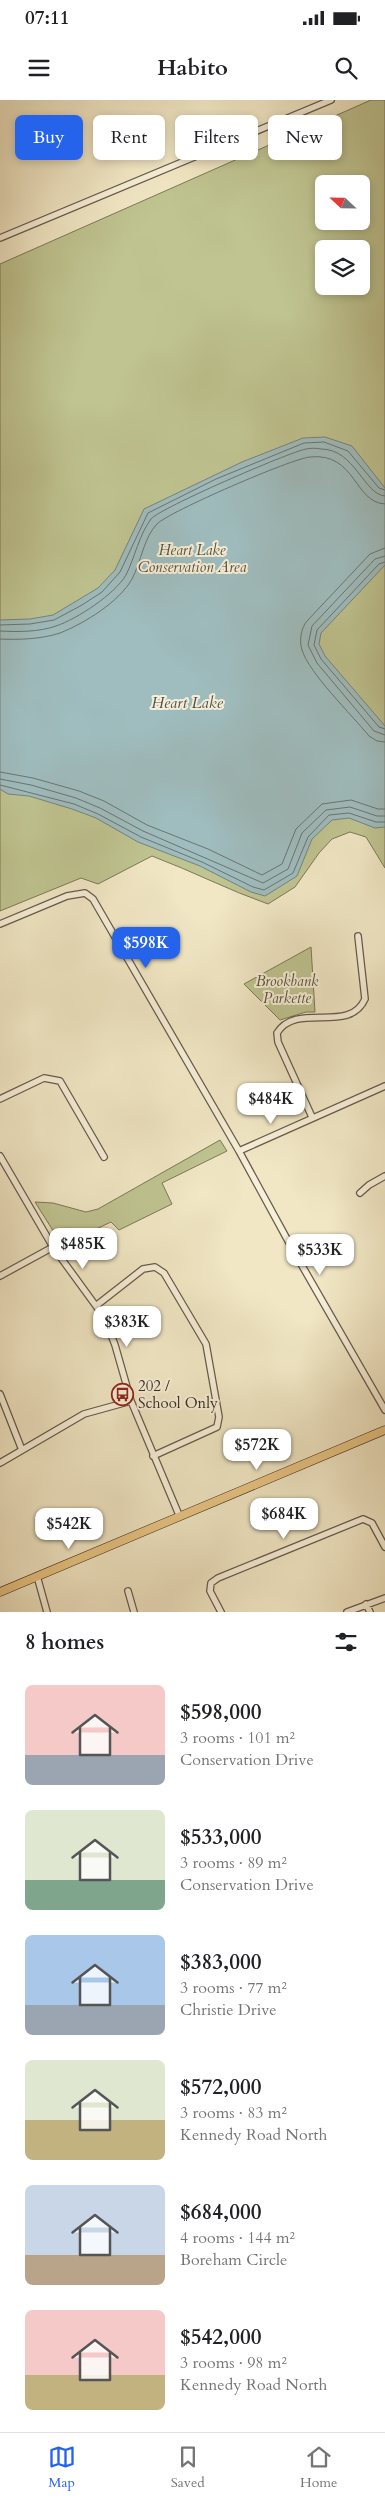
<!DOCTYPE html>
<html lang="en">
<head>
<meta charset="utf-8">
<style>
	body { margin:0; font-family:Cardo,serif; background:#f2f2f2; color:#202124; height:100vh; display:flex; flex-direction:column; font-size:19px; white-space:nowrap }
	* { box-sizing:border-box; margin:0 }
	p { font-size:16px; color:#757577 }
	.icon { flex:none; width:28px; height:28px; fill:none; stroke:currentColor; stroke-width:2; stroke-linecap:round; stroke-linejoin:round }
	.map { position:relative; height:1512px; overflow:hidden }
	.panel { display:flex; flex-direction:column; background:#fff; flex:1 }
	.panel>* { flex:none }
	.guide { position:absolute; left:15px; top:15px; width:355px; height:45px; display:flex; gap:10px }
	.needle { width:32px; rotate:292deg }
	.tools { position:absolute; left:315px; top:75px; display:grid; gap:10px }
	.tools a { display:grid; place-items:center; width:55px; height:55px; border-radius:8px; background:#fff; box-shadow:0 2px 8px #0003; font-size:25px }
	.price { position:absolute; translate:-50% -42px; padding:0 11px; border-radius:10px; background:#fff; color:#222; font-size:16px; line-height:32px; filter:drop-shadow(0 1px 2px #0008) }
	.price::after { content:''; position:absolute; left:50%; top:30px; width:15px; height:11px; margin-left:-8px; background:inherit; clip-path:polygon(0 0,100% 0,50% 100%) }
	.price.active { background:#2563eb; color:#fff }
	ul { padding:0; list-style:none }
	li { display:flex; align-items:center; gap:15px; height:125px; padding:0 25px }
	li span { display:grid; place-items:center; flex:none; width:140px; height:100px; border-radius:8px; color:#555 }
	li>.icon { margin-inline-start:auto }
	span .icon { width:60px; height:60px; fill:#fffc; stroke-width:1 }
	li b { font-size:21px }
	h2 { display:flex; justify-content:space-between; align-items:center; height:60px; padding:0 25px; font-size:21px }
	.chip { padding:0 18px; border-radius:8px; background:#fff; box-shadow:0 2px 8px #0003; font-size:18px; line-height:45px }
	.chip.active { background:#2563eb; color:#fff }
	.status { display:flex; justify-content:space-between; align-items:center; height:35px; padding:0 25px; background:#fff; direction:ltr }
	.status svg { height:14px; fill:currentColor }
	header { display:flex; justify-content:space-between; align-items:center; height:65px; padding:0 25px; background:#fff; font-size:22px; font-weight:700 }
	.tabs { display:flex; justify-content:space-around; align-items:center; height:70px; border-top:1px solid #e0e0e0; background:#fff; font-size:14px; color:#757577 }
	.tabs a { display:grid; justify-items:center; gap:2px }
	.tabs .active { color:#2563eb }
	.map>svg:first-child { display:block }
	.green { fill:#bfc491; stroke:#7c7858; fill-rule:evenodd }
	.water { fill:#9fbdbf; stroke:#76837f }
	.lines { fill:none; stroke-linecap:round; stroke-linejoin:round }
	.shore { stroke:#6c7470; stroke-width:1 }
	.minor-casing { stroke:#675a49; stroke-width:8 }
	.major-casing { stroke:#392b20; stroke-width:9 }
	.minor { stroke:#f6efd9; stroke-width:5.5 }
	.major { stroke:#e8c482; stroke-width:8 }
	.labels { text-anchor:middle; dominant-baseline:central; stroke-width:4; stroke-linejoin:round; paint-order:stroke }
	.park-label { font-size:15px; font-style:italic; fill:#5a513c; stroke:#f6efd9 }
	.poi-label { font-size:15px; fill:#392b20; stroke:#f6efd9; text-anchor:start }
	.water-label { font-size:16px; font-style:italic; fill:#525048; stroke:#f6efd9 }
</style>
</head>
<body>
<div class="status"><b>07:11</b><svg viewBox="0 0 49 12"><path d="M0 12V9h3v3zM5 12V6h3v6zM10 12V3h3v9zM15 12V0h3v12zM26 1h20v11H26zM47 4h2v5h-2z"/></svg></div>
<header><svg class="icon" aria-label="menu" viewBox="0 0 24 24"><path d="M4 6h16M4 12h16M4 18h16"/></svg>Habito<svg class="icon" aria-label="search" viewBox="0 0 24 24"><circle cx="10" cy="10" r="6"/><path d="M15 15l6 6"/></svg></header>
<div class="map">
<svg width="385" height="1512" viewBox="0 0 385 1512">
	<rect width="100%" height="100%" fill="#f1e7c5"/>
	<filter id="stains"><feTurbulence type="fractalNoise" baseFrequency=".004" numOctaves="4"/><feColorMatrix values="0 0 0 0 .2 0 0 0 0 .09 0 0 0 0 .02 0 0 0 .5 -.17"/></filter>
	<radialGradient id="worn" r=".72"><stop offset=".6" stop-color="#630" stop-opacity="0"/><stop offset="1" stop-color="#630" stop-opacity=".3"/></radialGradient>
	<path class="green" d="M371 0H385V768L366 737 350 732 332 739 319 753 295 787 268 804C228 790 192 771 152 756L98 784 81 778 0 811V164ZM324 84H361V121H324ZM324 149H361V186H324Z
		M311 847 315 912H306L280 920 244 884Z
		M220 1040 227 1051 162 1083 172 1104 119 1130 111 1122 62 1145 35 1102 53 1103 86 1112 98 1109Z"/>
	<path class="water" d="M325 337 352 346 385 388V465L321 533 319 544 325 556 385 626V727L375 728 349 718 332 720 312 739 297 776 265 796 251 792 200 766 138 742 96 718 72 709 29 696 8 694 0 689V520L30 519 53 515 98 488 115 470 144 409 242 362 303 338Z"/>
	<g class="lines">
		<path class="shore" d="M385 448 370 454 307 521C301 528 299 541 302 550 309 573 352 615 369 636L377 641 385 642
			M385 456 375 459 312 526 308 545 317 563 374 631 385 635
			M385 462 379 464 317 530 314 545 321 559 379 627 385 629
			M0 525 30 524 54 520 82 505 102 492 120 472 148 413 216 379 304 343 324 342 348 351 379 388 385 390
			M0 531C18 532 39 532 56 526 77 519 115 494 126 475 135 457 139 435 151 419 160 408 287 353 306 349 311 348 316 348 321 349 355 349 364 395 385 396
			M0 539C19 540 42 539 60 533 85 523 119 502 132 479 141 462 144 437 157 424 168 412 293 358 310 357 356 352 354 403 385 404
			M0 672 33 678 79 691 104 701 147 725 208 749 262 775 282 764 296 729 322 704 351 700 378 709H385
			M0 679 31 685 76 698 100 708 143 731 263 783 288 769 302 733 326 710 350 707 377 716H385
			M0 685 74 704 98 714 141 737 202 762 253 787 264 790 293 773 308 737 329 715 349 713 376 722H385"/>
		<defs>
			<path id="minor" d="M0 138 331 0
				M0 824 67 796 85 793 93 799 239 1051 293 1150 385 1310
				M0 999 44 978 60 981 104 1057
				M312 1017 278 942 277 933C297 901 349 935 365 899L358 836
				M239 1051 385 986
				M0 1056 53 1147 104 1217 115 1245 131 1301 179 1415
				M360 1093 369 1085 385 1076
				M0 1176 53 1147
				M97 1205 143 1169 155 1167 164 1173 206 1244 219 1317 217 1327 153 1356
				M0 1294 22 1350
				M0 1363 84 1314 131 1301
				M37 1476 47 1512
				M128 1491 134 1512
				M366 1504 370 1512
				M221 1512 210 1491 211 1483 218 1478 363 1419 372 1423 385 1447
				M347 1512 385 1498"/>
			<path id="major" d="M0 1492 385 1330"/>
		</defs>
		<use href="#minor" class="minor-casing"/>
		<use href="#major" class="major-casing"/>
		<use href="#minor" class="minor"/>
		<use href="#major" class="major"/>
	</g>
	<defs>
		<symbol id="bus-ring" viewBox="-11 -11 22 22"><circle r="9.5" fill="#f6efd9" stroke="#8f2418" stroke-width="1.5"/><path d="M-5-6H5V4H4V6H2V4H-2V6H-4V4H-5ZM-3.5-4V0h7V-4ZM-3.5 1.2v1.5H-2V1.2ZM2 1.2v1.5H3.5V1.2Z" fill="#8f2418"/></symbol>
	</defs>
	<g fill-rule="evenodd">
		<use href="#bus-ring" x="110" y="1282" width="25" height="25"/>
	</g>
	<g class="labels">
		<g class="park-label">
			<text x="192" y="450">Heart Lake<tspan x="192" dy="17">Conservation Area</tspan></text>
			<text x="287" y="881">Brookbank<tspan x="287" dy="17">Parkette</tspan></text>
		</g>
		<g class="poi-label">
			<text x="138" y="1286">202 /<tspan x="138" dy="17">School Only</tspan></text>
		</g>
		<g class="water-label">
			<text x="187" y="603">Heart Lake</text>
		</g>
	</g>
	<rect width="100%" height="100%" filter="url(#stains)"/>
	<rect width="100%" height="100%" fill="url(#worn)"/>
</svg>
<div class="tools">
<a><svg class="needle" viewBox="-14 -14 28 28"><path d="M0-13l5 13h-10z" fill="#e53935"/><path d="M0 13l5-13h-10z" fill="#757577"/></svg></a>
<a><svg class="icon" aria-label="layers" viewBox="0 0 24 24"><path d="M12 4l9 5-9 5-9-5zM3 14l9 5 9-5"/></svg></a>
</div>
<b class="price active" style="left:146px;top:869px">$598K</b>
<b class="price" style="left:271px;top:1025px">$484K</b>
<b class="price" style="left:83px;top:1170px">$485K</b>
<b class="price" style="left:320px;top:1176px">$533K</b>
<b class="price" style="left:127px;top:1248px">$383K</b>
<b class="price" style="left:257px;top:1371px">$572K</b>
<b class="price" style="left:284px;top:1440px">$684K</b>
<b class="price" style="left:69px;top:1450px">$542K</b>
<div class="guide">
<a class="chip active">Buy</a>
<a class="chip">Rent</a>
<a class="chip">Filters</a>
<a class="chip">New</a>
</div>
</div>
<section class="panel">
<h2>8 homes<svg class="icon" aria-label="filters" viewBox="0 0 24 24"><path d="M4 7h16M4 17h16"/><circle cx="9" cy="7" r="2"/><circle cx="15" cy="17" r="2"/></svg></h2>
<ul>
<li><span style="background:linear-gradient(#f6c9c9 70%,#9aa5b1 0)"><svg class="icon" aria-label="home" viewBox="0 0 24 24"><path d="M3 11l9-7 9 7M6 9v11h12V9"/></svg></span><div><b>$598,000</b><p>3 rooms · 101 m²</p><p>Conservation Drive</p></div></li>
<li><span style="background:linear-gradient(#dfe7d0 70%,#7fa58c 0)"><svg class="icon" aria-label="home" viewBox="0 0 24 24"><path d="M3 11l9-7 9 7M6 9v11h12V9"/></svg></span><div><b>$533,000</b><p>3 rooms · 89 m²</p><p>Conservation Drive</p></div></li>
<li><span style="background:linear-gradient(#a9c7e8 70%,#9aa5b1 0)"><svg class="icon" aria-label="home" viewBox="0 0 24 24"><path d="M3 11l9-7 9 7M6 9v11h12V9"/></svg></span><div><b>$383,000</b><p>3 rooms · 77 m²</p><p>Christie Drive</p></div></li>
<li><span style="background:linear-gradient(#dfe7d0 60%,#c2b280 0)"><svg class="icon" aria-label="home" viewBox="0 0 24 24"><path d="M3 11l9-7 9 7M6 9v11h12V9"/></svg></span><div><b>$572,000</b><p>3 rooms · 83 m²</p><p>Kennedy Road North</p></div></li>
<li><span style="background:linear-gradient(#c9d6e8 70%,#b9a48a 0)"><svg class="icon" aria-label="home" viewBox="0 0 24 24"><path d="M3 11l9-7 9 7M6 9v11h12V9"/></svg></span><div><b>$684,000</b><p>4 rooms · 144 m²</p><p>Boreham Circle</p></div></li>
<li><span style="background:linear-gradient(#f6c9c9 65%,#c2b280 0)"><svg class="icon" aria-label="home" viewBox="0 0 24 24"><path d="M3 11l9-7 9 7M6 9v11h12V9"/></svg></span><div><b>$542,000</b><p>3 rooms · 98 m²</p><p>Kennedy Road North</p></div></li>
</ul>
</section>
<nav class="tabs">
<a class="active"><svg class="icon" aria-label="map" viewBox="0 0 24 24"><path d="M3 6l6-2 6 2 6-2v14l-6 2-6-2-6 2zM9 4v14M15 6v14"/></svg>Map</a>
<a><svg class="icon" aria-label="saved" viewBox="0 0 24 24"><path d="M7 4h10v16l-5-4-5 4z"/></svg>Saved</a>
<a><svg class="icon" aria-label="home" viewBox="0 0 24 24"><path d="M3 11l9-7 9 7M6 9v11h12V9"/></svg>Home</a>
</nav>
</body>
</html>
